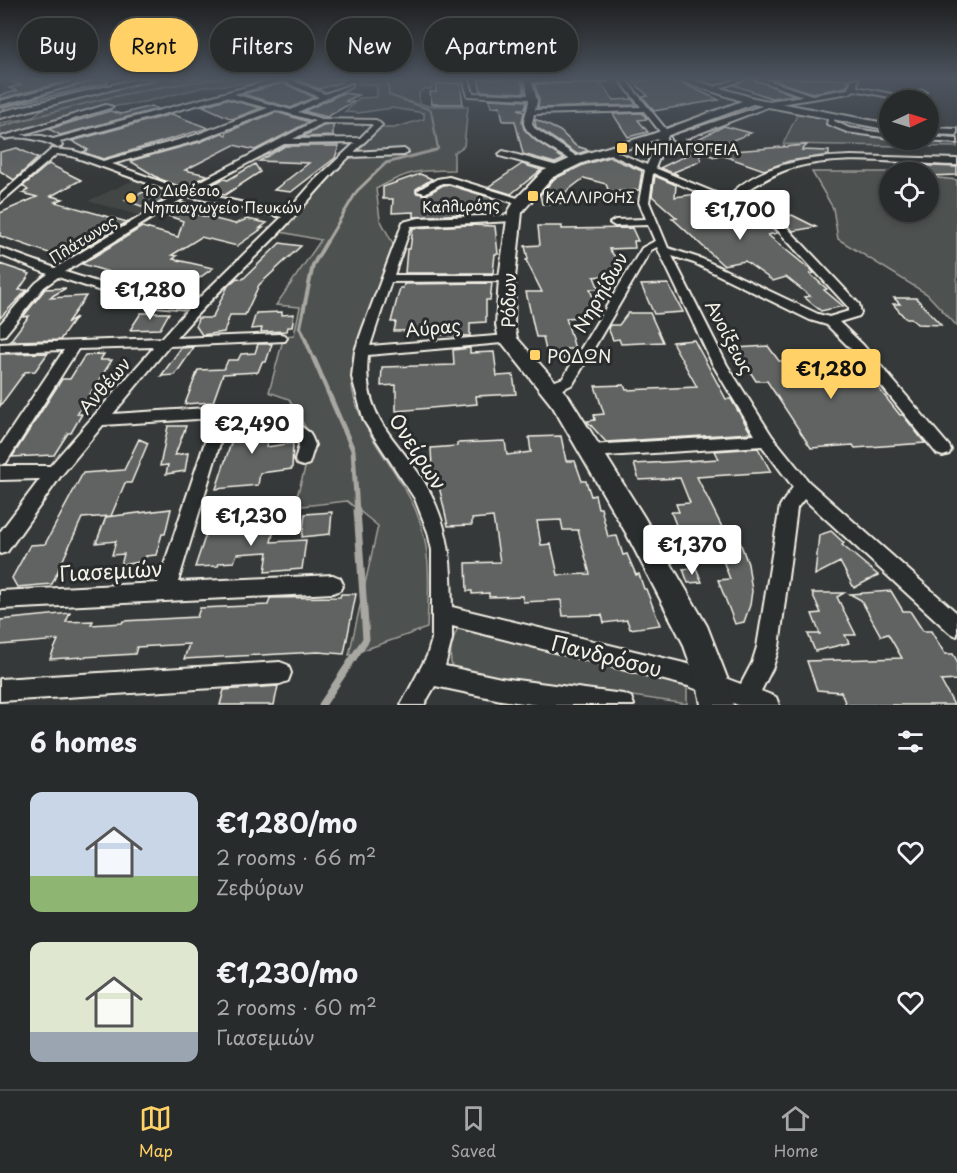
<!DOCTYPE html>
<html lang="en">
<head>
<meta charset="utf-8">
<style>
	body { margin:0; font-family:"Playpen Sans",sans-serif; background:#303333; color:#f1f3f6; height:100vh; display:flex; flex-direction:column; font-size:22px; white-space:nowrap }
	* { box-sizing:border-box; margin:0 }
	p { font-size:20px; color:#a5a7a9 }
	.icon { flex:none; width:33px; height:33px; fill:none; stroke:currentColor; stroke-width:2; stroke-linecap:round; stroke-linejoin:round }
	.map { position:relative; height:705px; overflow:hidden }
	.details { display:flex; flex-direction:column; background:#282b2b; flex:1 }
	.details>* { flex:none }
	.hud { position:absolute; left:18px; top:18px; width:600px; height:54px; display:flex; gap:12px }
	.needle { width:39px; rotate:86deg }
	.tools { position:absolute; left:879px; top:90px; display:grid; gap:12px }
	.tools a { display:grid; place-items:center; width:60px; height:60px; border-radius:50%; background:#282b2b; box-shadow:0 3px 9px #0003,0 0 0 2px #444747; font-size:30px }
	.price { position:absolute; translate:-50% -51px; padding:0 14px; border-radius:6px; background:#fff; color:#222; font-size:20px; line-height:39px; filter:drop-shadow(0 2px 3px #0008) }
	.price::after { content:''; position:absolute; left:50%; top:36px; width:18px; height:14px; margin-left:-9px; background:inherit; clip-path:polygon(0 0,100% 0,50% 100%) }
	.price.on { background:#ffd166; color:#111 }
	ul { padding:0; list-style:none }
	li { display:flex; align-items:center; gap:18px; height:150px; padding:0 30px }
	li span { display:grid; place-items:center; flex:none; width:168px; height:120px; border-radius:12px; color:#555 }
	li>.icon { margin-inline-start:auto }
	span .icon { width:72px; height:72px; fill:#fffc; stroke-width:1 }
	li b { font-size:26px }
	h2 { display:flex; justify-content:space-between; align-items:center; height:72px; padding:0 30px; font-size:26px }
	.chip { padding:0 21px; border-radius:27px; background:#282b2b; box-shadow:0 3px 9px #0003,0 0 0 2px #444747; font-size:21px; line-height:54px }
	.chip.on { background:#ffd166; color:#111 }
	.tabs { display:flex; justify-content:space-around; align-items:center; height:84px; border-top:2px solid #444747; background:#282b2b; font-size:16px; color:#a5a7a9 }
	.tabs a { display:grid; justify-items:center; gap:3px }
	.tabs .on { color:#ffd166 }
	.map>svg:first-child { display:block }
	.built { fill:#434645 }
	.green { fill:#4e514f; stroke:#a1a19c; stroke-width:1.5 }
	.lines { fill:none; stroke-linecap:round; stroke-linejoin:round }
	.stream-far4 { stroke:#a8a7a1; stroke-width:2 }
	.stream-far3 { stroke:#a8a7a1; stroke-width:3 }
	.stream-far2 { stroke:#a8a7a1; stroke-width:4 }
	.stream-far1 { stroke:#a8a7a1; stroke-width:5 }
	.stream { stroke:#a8a7a1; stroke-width:7 }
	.building { fill:#616362; stroke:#f4f1e8; stroke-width:1.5; fill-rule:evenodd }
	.street-casing { stroke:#f4f1e8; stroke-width:4 }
	.secondary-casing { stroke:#f4f1e8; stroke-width:4 }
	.street { fill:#2a2d2e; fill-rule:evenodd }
	.secondary { fill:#2a2d2e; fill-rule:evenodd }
	.poi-dot { fill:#ffd166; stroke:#2a2d2e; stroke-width:2 }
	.labels { text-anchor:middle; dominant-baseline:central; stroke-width:6; stroke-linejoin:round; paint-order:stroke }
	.far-poi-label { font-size:15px; fill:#f4f1e8; stroke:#2a2d2e; text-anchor:start }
	.far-street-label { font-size:15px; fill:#f4f1e8; stroke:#2a2d2e }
	.street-label { font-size:18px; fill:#f4f1e8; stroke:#2a2d2e }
	.poi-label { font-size:18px; fill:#f4f1e8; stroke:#2a2d2e; text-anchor:start }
	.near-street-label { font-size:21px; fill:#f4f1e8; stroke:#2a2d2e }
</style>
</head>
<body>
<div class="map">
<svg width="957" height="705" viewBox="0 0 957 705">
	<rect width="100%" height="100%" fill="#363939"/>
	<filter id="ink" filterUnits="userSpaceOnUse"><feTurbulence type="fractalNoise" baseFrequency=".0167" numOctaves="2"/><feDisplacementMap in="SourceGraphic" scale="12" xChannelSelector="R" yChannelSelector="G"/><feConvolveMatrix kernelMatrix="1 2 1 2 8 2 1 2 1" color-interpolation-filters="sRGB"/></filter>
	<g filter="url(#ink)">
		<path class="built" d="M134 180 172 194 138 215 88 201Z"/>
		<path class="green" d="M160 79H272L261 83 208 86 144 102 88 110 0 136V123L31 118 41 110 59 103Z
			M361 79H432V89H424L419 93V103L428 106H468L464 146 454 153V170C418 170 408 171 376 189L380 219 395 248 356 345C334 412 392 454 416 511 432 548 429 588 427 628L349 655 378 526 347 501 294 507 313 440 289 399 269 392 284 336 294 335 300 307 276 305 321 240 281 232 294 220 318 188 381 128H394L424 119V113L392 108 358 113 345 112 359 98 377 97V85L359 84Z
			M798 113 889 130 890 140H928L929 134 957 135V147L783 144Z
			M812 172H890V212H928L929 177 957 180V326L927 294 838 239 833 208Z
			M459 625 687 679V704L459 671 452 667C448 654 453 637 459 625Z"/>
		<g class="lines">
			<path class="stream-far4" d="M388 79 389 95 431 110 438 149 430 151
				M0 127C72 106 142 87 217 79"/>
			<path class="stream-far3" d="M326 243 357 191 386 163 436 150"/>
			<path class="stream-far2" d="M314 360 300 327 313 265 327 241"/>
			<path class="stream-far1" d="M314 359 353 450 357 512"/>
			<path class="stream" d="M322 705 366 639 357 510"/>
		</g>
		<path class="building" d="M13 79H76L0 99V95L17 91 9 88 21 85 13 83Z
			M97 79H108V83L0 108Z
			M295 79H343V82L319 89Z
			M478 79 521 80 525 93 481 91Z
			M652 79H673L719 100 654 111 643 97 648 96 634 82Z
			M748 79H753L794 95 771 98 734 85Z
			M771 79H850L846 87 812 93Z
			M283 83 314 97 291 108 243 94Z
			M460 83 463 104H432L430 92H436V84Z
			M600 83 614 100 632 99 636 105 538 108 539 100 535 84Z
			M343 93 358 95 346 101 353 102 327 117 304 111Z
			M226 99 261 108 232 119 203 106Z
			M489 99 527 101 525 109H518L524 112 522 122 524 129 536 141 564 159 555 163 523 154 515 121H503L500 106 491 107Z
			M151 106 158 109 60 135 49 129 110 111 121 114Z
			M276 112 309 122 255 150 234 145 185 170 207 175 184 188 160 179 130 161 200 142 222 133 226 135 227 132Z
			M642 113 647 119 638 120 648 132 628 137 613 114Z
			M172 114 208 128 103 159 83 152 88 150 72 141Z
			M535 119 560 131 576 146 589 150 577 154 536 127Z
			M333 125V136L302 137 323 126Z
			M724 126 751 133 715 147 696 140Z
			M807 145 802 150 829 151V155L789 161 764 170 721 155V152Z
			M285 146H339L335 158 291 192 274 190 309 163 259 161Z
			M17 148 38 158 14 180 0 171V152Z
			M695 151 699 152 701 161 674 172 678 175 660 168Z
			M609 157 642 171 639 190 609 192 606 184 584 178 563 194 566 203 542 204 540 195 554 179 583 165Z
			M49 164 81 180 51 196 63 199 55 202 127 222 66 259 0 236V213L37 197 22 193 28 190 23 186Z
			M255 164 260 172 225 195 200 191 223 179 228 180Z
			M522 164 541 170 511 194 488 187Z
			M908 165 957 167V175L928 176V172H919Z
			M420 174 432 179 416 189V193L426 195 443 185H449L492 198 493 206H463L464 214 414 217V212L392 213 393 199H383V187Z
			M655 176 676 185 675 197 697 194 740 215 744 214 770 225 777 233 768 235 812 271 814 273 810 274 827 289 824 290 843 306 821 311 804 297 810 296 786 277 773 281 745 261 723 265 672 218H677L652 196Z
			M146 191 167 198 149 209 125 200Z
			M181 202 201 209 195 214 235 224 247 219 267 223 260 228H263L237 246 201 237 172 255 177 256 173 259 213 268 191 284 158 275 146 283 82 264 142 227 178 237 183 221 163 214Z
			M792 215 816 227 793 231 782 219Z
			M469 225 495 226 498 254H495L493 273H405L407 249H410L413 228Z
			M538 226H562V229L632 228 638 241H634L635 248 609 249 621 265H614L620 274 594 277 599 289H590L595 304H589L594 316 566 318 575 349H565L566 352H562L564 359 548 360 543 337H536L526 292H542L526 260 528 259 525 246 540 245Z
			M280 243 301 246 259 285 245 315H230L224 332 202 335 196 326 198 318H212L228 286 237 278 243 279Z
			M0 264 30 274 19 290H27L0 318Z
			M492 283 490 300H486V322L470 323V336L438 335V330L394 331 396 322H391L400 288H403L404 284Z
			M668 284 683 312 654 314 641 285Z
			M66 288 49 298 86 296 67 323 76 317 60 340 10 341 29 316 23 317 45 289Z
			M894 298H916L941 325 917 324 911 318H905L893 304H900Z
			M282 312V315L294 314 292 327H288L287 331 261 332 262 328 251 329 256 313Z
			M141 313H169L160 329 130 330Z
			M628 313H650L663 342 621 344 619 339 613 340 608 328 610 325H619Z
			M694 340 726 399H731L751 433 606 442 587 421 595 420 594 415 604 414 595 386 624 385 626 390 697 387 672 342Z
			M258 344H272L266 362H262L258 372 223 374 213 402 185 404 198 370 224 369 228 360H238L241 354 255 353Z
			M768 346 779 361 827 360 823 355 850 353 900 415H903L925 443 855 448 853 445 811 448 767 381H756L735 348Z
			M194 347 175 375 161 376 181 348Z
			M470 348V353L494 352 497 376 513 375 516 394 476 396 477 404 396 411V385L381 386 382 367 454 365 453 350Z
			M48 353 35 371 25 372 0 406V354Z
			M104 354 100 360H112L77 414H82L71 433H68L54 455 12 457 62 379H70L85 355Z
			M243 420V423L266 422 272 425 266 447 293 443 292 469 260 473 258 485 216 489 233 437 228 438 232 421Z
			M168 426H186L175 455 188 453 185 471 166 474 168 465 160 466Z
			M561 436 566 461H575L582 481H586L591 496 595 495 598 508H601L608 537 617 536 623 555 627 554 636 575 639 574 644 589H646L660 625 630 629 627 620 604 623 602 615 563 616 561 600 523 602 522 596 489 597V593L472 594V591H467L466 563 500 562 493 517 472 519V525L448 526 439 486H430L421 472 432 468 431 448 457 446V443L505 441 507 455 531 452 529 437ZM561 520 563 530H578L590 574 558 575 551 544 541 545 537 521Z
			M139 439 148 443 131 483H125L111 516 82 518 52 584 17 587 12 578 30 545 45 544 83 473 124 470Z
			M758 448 771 472 697 477 730 543 740 542 748 564 752 591 750 605 744 622 735 624 718 580 730 579 714 537 682 540 671 512H679L676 504 690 503 680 478 639 480 634 464 719 459 715 451Z
			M171 509 165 534H162L156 555 146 556 145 561 121 565 124 554 112 555 116 541 96 543 106 517Z
			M332 512 330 534 302 537 305 514Z
			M276 521 271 542 306 540 302 569 265 572 268 552 237 554 234 562 219 563 218 566 195 567 206 534 221 533 224 523Z
			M831 531 844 543 842 545 878 575 854 588 840 562 815 575 819 535Z
			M696 568 702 582 688 583 683 569Z
			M891 591 903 611H910L923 631H931L945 654H953L957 661V680L941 681 954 705H846L841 692 817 690 807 661 902 658 888 634 881 636 861 600 850 594Z
			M812 593H844L837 597 856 635H845L849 643 815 651 808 634H820L812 614 821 613Z
			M341 594H356L344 654 318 652 184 659 189 644 137 647 135 654 50 659 58 640 0 645V620L70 613 66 622 93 621 91 625 122 623 123 621 197 617 200 608 268 605 270 598 340 597Z
			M278 686 274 705H220L224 690Z"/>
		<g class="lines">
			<defs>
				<path id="street" d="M85 79H95L0 105V101Z
					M276 79H289L325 94 352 84V86L298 112 322 119 376 120 382 125 354 152 404 149 408 152 404 155 349 157C324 181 303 208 280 232 246 267 208 300 176 338L280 334 285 335 287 338 285 341 169 346 113 414 222 407H266L283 413 310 433 315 445 309 464 303 466 297 464 295 460 299 445 297 440C266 416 267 417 228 417L178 582 333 575 340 578 343 584 340 590 333 593 0 609V591L158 583 213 418 103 425 60 477 7 552 0 554V532L40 479 0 480V466H50L154 347 78 349 6 463 0 465V446L64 350 0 352V344L162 338 188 309 144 305 58 277 44 287 5 335 0 336V324L36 283 48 274 0 255V248L55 268 178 194 72 156 57 154 0 203V195L52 149 74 151 103 161 193 136 268 108 226 97 60 142 62 146 58 148C45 140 20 135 5 139L1 137 106 105 113 107 21 135 42 136 53 139ZM283 81 319 97 291 110 234 94ZM276 110 315 121 184 190 112 164 199 140ZM323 123 371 124 373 125 360 138 293 139ZM355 143 315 180 287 212 193 192 284 144ZM187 196 282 217 195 302 145 297 65 272Z
					M463 79H469L473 93 528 95 525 79H609L606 81 532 82 537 101 535 110 641 107 619 79H625L669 133 655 168 779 219 859 304 861 313 859 316 839 322 863 345 949 446 951 450 949 454 943 456 937 454 853 351 827 325 810 320 694 263 672 256 727 365 772 436 809 482 957 613V636L950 633 804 499 797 508 779 647 773 667 761 691 776 697 779 705H738L688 686 452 626V639L445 666 501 678 623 694 631 697 634 705H538L501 700 435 686 424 705H401L427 656 432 639V550L428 532 415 499 364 421 352 377 355 351 363 328 403 222 419 218 514 215 519 218 514 221 411 226 394 275H507L513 278 507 281 391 282 370 346 508 335 515 339 513 342 368 355C361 424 404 441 431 494 451 536 451 562 452 607L688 664 741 684 752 663 757 647 780 506 793 487 762 446 591 457 585 455 583 451 585 447 591 445 755 435 713 365 657 247 651 250 573 384 555 393H545L543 389 545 385 563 378 642 248 655 241 648 225 615 226 610 223 615 220 646 219 639 202 645 170 603 151 610 149 647 165 661 133 644 111 534 114 532 123 534 128 582 160 575 162C563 155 524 137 524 122 525 114 529 107 529 99L468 96ZM653 173 771 223 849 308V311L829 317 818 314 702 259 668 248 649 202Z
					M737 79H746L714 90 709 89Z
					M755 79H764L812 95 848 89 852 79H858L857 87 906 97 923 90 926 92 909 100H904L854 90 850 93 773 105 684 139 718 151 719 153 715 156 672 140V136L762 106 761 102 803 96Z
					M829 115H835L834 121 849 128 890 134V138L847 132 827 124Z
					M928 137 957 139V143L925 141 928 140Z
					M503 151 561 167 562 169 558 172 500 156 499 154Z
					M851 156 957 159V165C903 164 845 153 792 168 774 173 758 184 742 193L734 191C765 163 812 157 851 156Z
					M449 177 524 200 526 202 518 204 449 183H442L425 193 417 191 437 179Z
					M280 662 288 665 291 673 288 681 280 684 0 701V679Z"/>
				<path id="secondary" d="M137 79H153L0 118V112Z
					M675 79H690L754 98 890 124V130L753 104 658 139 582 163 553 177 522 212 515 278 514 325 517 338 569 397 644 517 707 626 729 683 733 705H701L697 683 683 643 626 533 553 407 499 339 496 325 499 278 508 212 516 199 543 171 574 157 650 135 742 101Z
					M928 128 957 129V135L928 134Z"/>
			</defs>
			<use href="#street" class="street-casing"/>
			<use href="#secondary" class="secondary-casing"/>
			<use href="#street" class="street"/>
			<use href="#secondary" class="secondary"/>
		</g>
	</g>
	<linearGradient id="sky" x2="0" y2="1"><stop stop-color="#1e1f1f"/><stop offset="0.44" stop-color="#4c545f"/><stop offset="1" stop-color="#4c545f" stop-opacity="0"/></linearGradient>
	<rect width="957" height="178" fill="url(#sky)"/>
	<g class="poi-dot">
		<rect x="616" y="142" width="12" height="12" rx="3"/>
		<rect x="527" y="190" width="12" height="12" rx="3"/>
		<circle cx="131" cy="198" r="6"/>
		<rect x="529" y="349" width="12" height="12" rx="3"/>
	</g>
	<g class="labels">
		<g class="far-poi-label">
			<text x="634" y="148">ΝΗΠΙΑΓΩΓΕΙΑ</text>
			<text x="143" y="189">1ο Διθέσιο<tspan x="143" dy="17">Νηπιαγωγείο Πευκών</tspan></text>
			<text x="545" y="196">ΚΑΛΛΙΡΟΗΣ</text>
		</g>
		<g class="far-street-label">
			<text transform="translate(461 205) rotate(-2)">Καλλιρόης</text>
			<text transform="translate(82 239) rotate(-32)">Πλάτωνος</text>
		</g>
		<g class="street-label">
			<text transform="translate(600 292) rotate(-60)">Νηρηίδων</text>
			<text transform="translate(508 300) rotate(-89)">Ρόδων</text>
			<text transform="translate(433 327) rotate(-5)">Αύρας</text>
			<text transform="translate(730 337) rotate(62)">Ανοίξεως</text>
			<text transform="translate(104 385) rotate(-49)">Ανθέων</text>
		</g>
		<g class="poi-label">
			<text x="547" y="355">ΡΟΔΩΝ</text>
		</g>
		<g class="near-street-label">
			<text transform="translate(419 451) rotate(57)">Ονείρων</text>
			<text transform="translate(111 570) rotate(-3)">Γιασεμιών</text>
			<text transform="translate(607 655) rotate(14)">Πανδρόσου</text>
		</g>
	</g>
</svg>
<div class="tools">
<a><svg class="needle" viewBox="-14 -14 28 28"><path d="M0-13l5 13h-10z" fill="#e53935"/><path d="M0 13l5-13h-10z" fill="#a5a7a9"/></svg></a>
<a><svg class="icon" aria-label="locate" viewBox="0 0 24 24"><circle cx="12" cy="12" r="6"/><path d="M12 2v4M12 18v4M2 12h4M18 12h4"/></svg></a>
</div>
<b class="price" style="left:740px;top:241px">€1,700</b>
<b class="price" style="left:150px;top:321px">€1,280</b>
<b class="price on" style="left:831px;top:400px">€1,280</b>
<b class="price" style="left:252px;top:455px">€2,490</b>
<b class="price" style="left:251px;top:547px">€1,230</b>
<b class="price" style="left:692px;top:576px">€1,370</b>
<div class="hud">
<a class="chip">Buy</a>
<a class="chip on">Rent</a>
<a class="chip">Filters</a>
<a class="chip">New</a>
<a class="chip">Apartment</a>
</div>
</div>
<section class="details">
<h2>6 homes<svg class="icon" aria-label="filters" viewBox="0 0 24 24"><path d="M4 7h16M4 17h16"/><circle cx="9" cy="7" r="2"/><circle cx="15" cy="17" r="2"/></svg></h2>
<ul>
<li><span style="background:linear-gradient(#c9d6e8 70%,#8fb573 0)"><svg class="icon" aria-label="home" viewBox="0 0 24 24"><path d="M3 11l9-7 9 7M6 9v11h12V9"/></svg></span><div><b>€1,280/mo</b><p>2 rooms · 66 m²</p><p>Ζεφύρων</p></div><svg class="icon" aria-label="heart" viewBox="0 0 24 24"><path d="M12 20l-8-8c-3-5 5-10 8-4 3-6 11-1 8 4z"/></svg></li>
<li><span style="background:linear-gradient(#dfe7d0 75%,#9aa5b1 0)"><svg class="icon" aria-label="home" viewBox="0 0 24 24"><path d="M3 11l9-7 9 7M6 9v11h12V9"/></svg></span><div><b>€1,230/mo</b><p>2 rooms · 60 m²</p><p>Γιασεμιών</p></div><svg class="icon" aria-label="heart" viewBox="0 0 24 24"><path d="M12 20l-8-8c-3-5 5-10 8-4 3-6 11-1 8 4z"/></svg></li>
</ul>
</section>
<nav class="tabs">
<a class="on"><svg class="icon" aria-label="map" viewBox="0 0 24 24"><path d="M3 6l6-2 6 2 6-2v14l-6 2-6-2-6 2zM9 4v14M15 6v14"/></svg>Map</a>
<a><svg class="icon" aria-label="saved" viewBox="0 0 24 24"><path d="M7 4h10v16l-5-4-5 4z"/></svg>Saved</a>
<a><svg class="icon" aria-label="home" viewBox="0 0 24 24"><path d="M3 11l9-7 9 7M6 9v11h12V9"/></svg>Home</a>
</nav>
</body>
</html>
